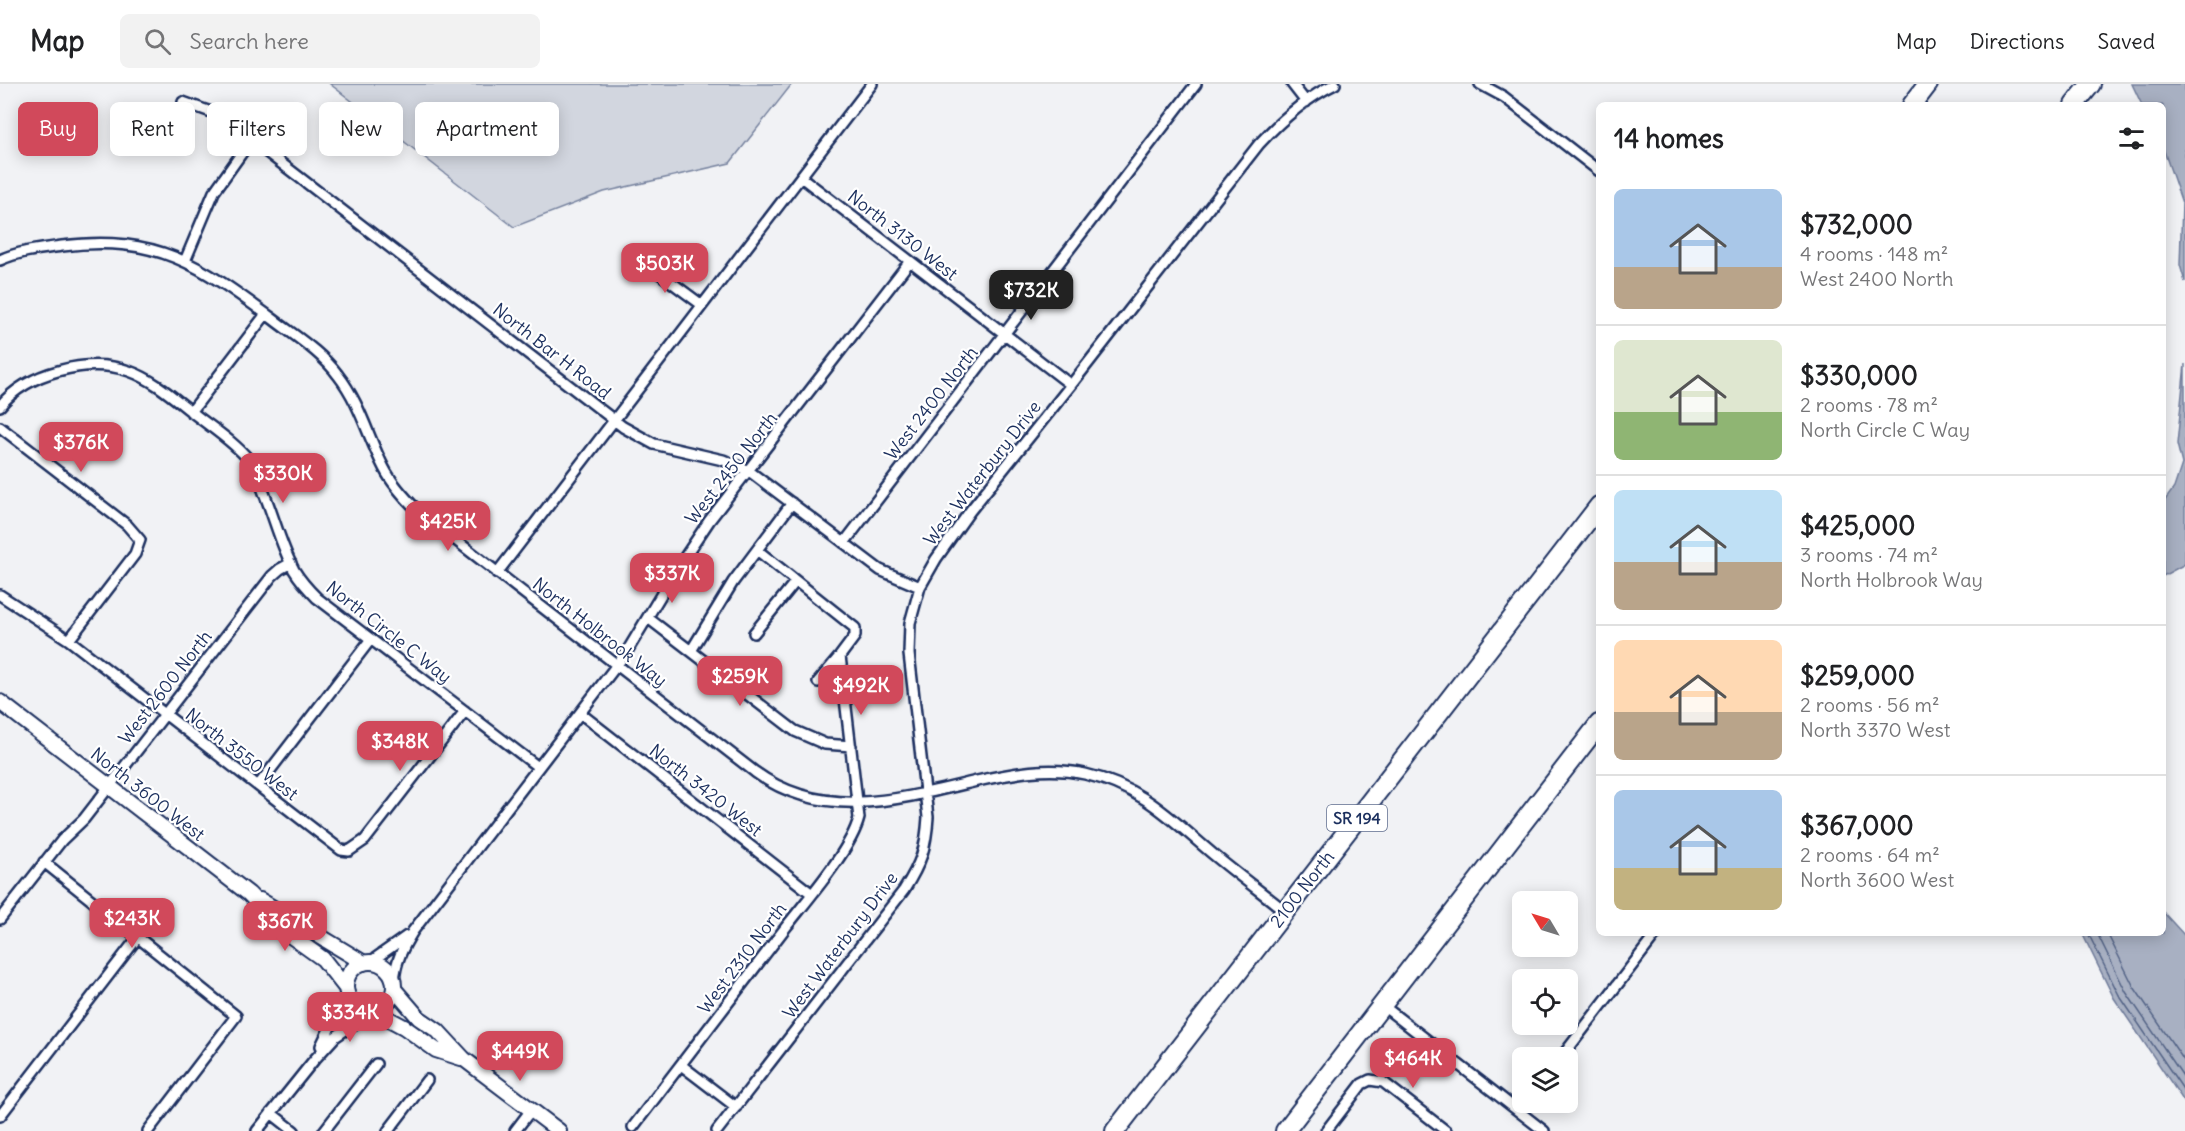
<!DOCTYPE html>
<html lang="en">
<head>
<meta charset="utf-8">
<style>
	body { margin:0; font-family:Delius,sans-serif; background:#f2f2f2; color:#202124; height:100vh; display:flex; flex-direction:column; font-size:22px; white-space:nowrap }
	* { box-sizing:border-box; margin:0 }
	p { font-size:20px; color:#757577 }
	.icon { flex:none; width:33px; height:33px; fill:none; stroke:currentColor; stroke-width:2; stroke-linecap:round; stroke-linejoin:round }
	.map { position:relative; flex:1; overflow:hidden }
	.details { position:absolute; left:1596px; top:18px; width:570px; height:834px; display:flex; flex-direction:column; background:#fff; border-radius:9px; box-shadow:0 3px 15px #0003 }
	.details>* { flex:none }
	.top-card { position:absolute; left:18px; top:18px; width:570px; height:54px; display:flex; gap:12px }
	.needle { width:39px; rotate:308deg }
	.tools { position:absolute; left:1512px; top:807px; display:grid; gap:12px }
	.tools a { display:grid; place-items:center; width:66px; height:66px; border-radius:9px; background:#fff; box-shadow:0 3px 15px #0003; font-size:30px }
	.price { position:absolute; translate:-50% -51px; padding:0 14px; border-radius:12px; background:#d1495b; color:#fff; font-size:20px; line-height:39px; filter:drop-shadow(0 2px 3px #0008) }
	.price::after { content:''; position:absolute; left:50%; top:36px; width:18px; height:14px; margin-left:-9px; background:inherit; clip-path:polygon(0 0,100% 0,50% 100%) }
	.price.selected { background:#222; color:#fff }
	ul { padding:0; list-style:none }
	li { display:flex; align-items:center; gap:18px; height:150px; padding:0 18px }
	li+li { border-top:2px solid #e0e0e0 }
	li span { display:grid; place-items:center; flex:none; width:168px; height:120px; border-radius:9px; color:#555 }
	li>.icon { margin-inline-start:auto }
	span .icon { width:72px; height:72px; fill:#fffc; stroke-width:1 }
	li b { font-size:26px }
	h2 { display:flex; justify-content:space-between; align-items:center; height:72px; padding:0 18px; font-size:26px }
	.chip { padding:0 21px; border-radius:9px; background:#fff; box-shadow:0 3px 15px #0003; font-size:21px; line-height:54px }
	.chip.selected { background:#d1495b; color:#fff }
	header { display:flex; align-items:center; gap:36px; box-sizing:border-box; height:84px; padding:0 30px; background:#fff; border-bottom:2px solid #e0e0e0 }
	header strong { font-size:28px }
	nav { display:flex; gap:33px; margin-inline-start:auto; font-size:21px }
	.search { width:420px; height:54px; background:#f2f2f2; display:flex; align-items:center; gap:15px; box-sizing:border-box; padding:0 21px; border-radius:9px; color:#757577; font-size:22px }
	.map>svg:first-child { display:block }
	.green { fill:#d2d6df; stroke:#76829e; stroke-width:1.5 }
	.water { fill:#a8b0c2; stroke:#707c9a; stroke-width:1.5 }
	.lines { fill:none; stroke-linecap:round; stroke-linejoin:round }
	.shore { stroke:#536386; stroke-width:1.5 }
	.street-casing { stroke:#1b2f5e; stroke-width:14 }
	.secondary-casing { stroke:#1b2f5e; stroke-width:18 }
	.highway-casing { stroke:#1b2f5e; stroke-width:22 }
	.street { stroke:#fff; stroke-width:9 }
	.secondary { stroke:#fff; stroke-width:14 }
	.highway { stroke:#fff; stroke-width:18 }
	.labels { text-anchor:middle; dominant-baseline:central; stroke-width:4.5; stroke-linejoin:round; paint-order:stroke }
	.shield { fill:#fff; stroke:#5f6d8e; stroke-width:1.5 }
	.shield-label { font-size:16px; font-weight:bold; fill:#1b2f5e }
	.street-label { font-size:18px; fill:#1b2f5e; stroke:#fff }
</style>
</head>
<body>
<header>
<strong>Map</strong>
<div class="search"><svg class="icon" aria-label="search" viewBox="0 0 24 24"><circle cx="10" cy="10" r="6"/><path d="M15 15l6 6"/></svg>Search here</div>
<nav><a>Map</a><a>Directions</a><a>Saved</a></nav>
</header>
<div class="map">
<svg width="2185" height="1047" viewBox="0 0 2185 1047">
	<rect width="100%" height="100%" fill="#f1f2f5"/>
	<filter id="ink" filterUnits="userSpaceOnUse"><feTurbulence type="fractalNoise" baseFrequency=".0167" numOctaves="2"/><feDisplacementMap in="SourceGraphic" scale="12" xChannelSelector="R" yChannelSelector="G"/><feConvolveMatrix kernelMatrix="1 2 1 2 8 2 1 2 1" color-interpolation-filters="sRGB"/></filter>
	<g filter="url(#ink)">
		<path class="green" d="M330 0H792L730 79 604 108 514 143Z"/>
		<path class="water" d="M2132 0H2185V198L2180 181 2182 119 2163 64V21H2142Z
			M2185 280V480L2163 492V419L2174 404 2182 380 2177 360Z
			M2163 828 2185 852V1019L2114 914 2082 849H2163Z"/>
		<g class="lines">
			<path class="shore" d="M2088 849 2119 911 2185 1008
				M2097 849 2126 908 2185 995
				M2107 849 2134 903 2185 978"/>
			<defs>
				<path id="street" d="M1292 0 1306 18
					M1480 0 1504 13 1599 87
					M183 18 211 28 229 39 623 343 654 360 723 376 749 387 880 486 920 503
					M801 93 1071 301
					M0 176C20 167 41 165 62 162 157 150 200 181 273 235 295 252 321 268 338 291 360 319 368 353 384 384 392 400 405 414 418 427L755 688C823 738 902 715 977 697 1013 689 1048 682 1085 690 1142 703 1171 735 1214 771 1237 790 1261 808 1285 827
					M185 177 214 108 251 56
					M644 178 702 221
					M0 322C28 288 88 273 129 287 155 296 176 316 197 332 215 346 235 359 249 376 257 387 261 401 266 414 275 437 282 464 294 486 300 496 308 505 317 514L538 683
					M191 328 266 230
					M0 343 127 441 140 456 135 470 69 556
					M844 459 1196 0
					M497 489 872 0
					M0 511 69 556 341 766 349 767 365 756 465 627
					M648 534 795 647 825 660 851 662
					M754 549 796 497
					M691 567 733 498 792 419
					M818 598 840 572
					M580 629 812 810
					M258 702 371 555
					M44 778 236 932 148 1047
					M0 835 62 756 84 735 272 492 280 485 291 479
					M370 878 407 852
					M394 898C395 878 403 863 413 847L626 569 673 491 709 437 910 177
					M1382 921 1544 1047
					M321 962 346 910
					M1561 974 1657 849
					M681 981 736 1023
					M271 1029 294 1047
					M0 1032 138 853
					M633 1043C684 976 735 910 786 843 807 816 851 766 859 734L840 572 855 552V544L757 466
					M257 1047 314 976 335 953 372 928
					M324 1047 376 980
					M388 1047 427 996
					M515 1047 531 1026
					M717 1047 904 806C921 779 926 765 928 733L909 570 910 539 920 503 936 475 970 427 1071 301 1259 60C1281 36 1306 14 1335 0
					M1326 1047 1362 1000 1370 996 1383 998 1446 1047"/>
				<path id="secondary" d="M0 618 249 810 288 850 323 875 345 903
					M260 816 364 879
					M346 902a24 24 0 1 1 48 0a24 24 0 1 1-48 0Z
					M394 905 419 934 438 947 464 975 559 1047
					M374 927 404 943 436 966 461 974"/>
				<path id="highway" d="M1912 21 1928 0
					M2074 21 2091 0
					M1115 1047 1599 422
					M1285 1047 1599 640"/>
			</defs>
			<use href="#street" class="street-casing"/>
			<use href="#secondary" class="secondary-casing"/>
			<use href="#highway" class="highway-casing"/>
			<use href="#street" class="street"/>
			<use href="#secondary" class="secondary"/>
			<use href="#highway" class="highway"/>
		</g>
	</g>
	<g class="labels">
		<rect class="shield" x="1327" y="721" width="60" height="26" rx="4.5"/>
		<g class="shield-label">
			<text x="1357" y="734">SR 194</text>
		</g>
		<g class="street-label">
			<text transform="translate(903 151) rotate(38)">North 3130 West</text>
			<text transform="translate(552 267) rotate(38)">North Bar H Road</text>
			<text transform="translate(931 319) rotate(-52)">West 2400 North</text>
			<text transform="translate(731 384) rotate(-52)">West 2450 North</text>
			<text transform="translate(982 389) rotate(-52)">West Waterbury Drive</text>
			<text transform="translate(389 548) rotate(38)">North Circle C Way</text>
			<text transform="translate(600 548) rotate(38)">North Holbrook Way</text>
			<text transform="translate(165 603) rotate(-52)">West 2600 North</text>
			<text transform="translate(242 670) rotate(38)">North 3550 West</text>
			<text transform="translate(706 706) rotate(38)">North 3420 West</text>
			<text transform="translate(148 710) rotate(38)">North 3600 West</text>
			<text transform="translate(1302 805) rotate(-52)">2100 North</text>
			<text transform="translate(840 861) rotate(-53)">West Waterbury Drive</text>
			<text transform="translate(742 874) rotate(-53)">West 2310 North</text>
		</g>
	</g>
</svg>
<div class="tools">
<a><svg class="needle" viewBox="-14 -14 28 28"><path d="M0-13l5 13h-10z" fill="#e53935"/><path d="M0 13l5-13h-10z" fill="#757577"/></svg></a>
<a><svg class="icon" aria-label="locate" viewBox="0 0 24 24"><circle cx="12" cy="12" r="6"/><path d="M12 2v4M12 18v4M2 12h4M18 12h4"/></svg></a>
<a><svg class="icon" aria-label="layers" viewBox="0 0 24 24"><path d="M12 4l9 5-9 5-9-5zM3 14l9 5 9-5"/></svg></a>
</div>
<b class="price" style="left:665px;top:210px">$503K</b>
<b class="price selected" style="left:1031px;top:237px">$732K</b>
<b class="price" style="left:81px;top:389px">$376K</b>
<b class="price" style="left:283px;top:420px">$330K</b>
<b class="price" style="left:448px;top:468px">$425K</b>
<b class="price" style="left:672px;top:520px">$337K</b>
<b class="price" style="left:740px;top:623px">$259K</b>
<b class="price" style="left:861px;top:632px">$492K</b>
<b class="price" style="left:400px;top:688px">$348K</b>
<b class="price" style="left:132px;top:865px">$243K</b>
<b class="price" style="left:285px;top:868px">$367K</b>
<b class="price" style="left:350px;top:959px">$334K</b>
<b class="price" style="left:520px;top:998px">$449K</b>
<b class="price" style="left:1413px;top:1005px">$464K</b>
<div class="top-card">
<a class="chip selected">Buy</a>
<a class="chip">Rent</a>
<a class="chip">Filters</a>
<a class="chip">New</a>
<a class="chip">Apartment</a>
</div>
<section class="details">
<h2>14 homes<svg class="icon" aria-label="filters" viewBox="0 0 24 24"><path d="M4 7h16M4 17h16"/><circle cx="9" cy="7" r="2"/><circle cx="15" cy="17" r="2"/></svg></h2>
<ul>
<li><span style="background:linear-gradient(#a9c7e8 65%,#b9a48a 0)"><svg class="icon" aria-label="home" viewBox="0 0 24 24"><path d="M3 11l9-7 9 7M6 9v11h12V9"/></svg></span><div><b>$732,000</b><p>4 rooms · 148 m²</p><p>West 2400 North</p></div></li>
<li><span style="background:linear-gradient(#dfe7d0 60%,#8fb573 0)"><svg class="icon" aria-label="home" viewBox="0 0 24 24"><path d="M3 11l9-7 9 7M6 9v11h12V9"/></svg></span><div><b>$330,000</b><p>2 rooms · 78 m²</p><p>North Circle C Way</p></div></li>
<li><span style="background:linear-gradient(#bfe0f5 60%,#b9a48a 0)"><svg class="icon" aria-label="home" viewBox="0 0 24 24"><path d="M3 11l9-7 9 7M6 9v11h12V9"/></svg></span><div><b>$425,000</b><p>3 rooms · 74 m²</p><p>North Holbrook Way</p></div></li>
<li><span style="background:linear-gradient(#ffd9b3 60%,#b9a48a 0)"><svg class="icon" aria-label="home" viewBox="0 0 24 24"><path d="M3 11l9-7 9 7M6 9v11h12V9"/></svg></span><div><b>$259,000</b><p>2 rooms · 56 m²</p><p>North 3370 West</p></div></li>
<li><span style="background:linear-gradient(#a9c7e8 65%,#c2b280 0)"><svg class="icon" aria-label="home" viewBox="0 0 24 24"><path d="M3 11l9-7 9 7M6 9v11h12V9"/></svg></span><div><b>$367,000</b><p>2 rooms · 64 m²</p><p>North 3600 West</p></div></li>
</ul>
</section>
</div>
</body>
</html>
